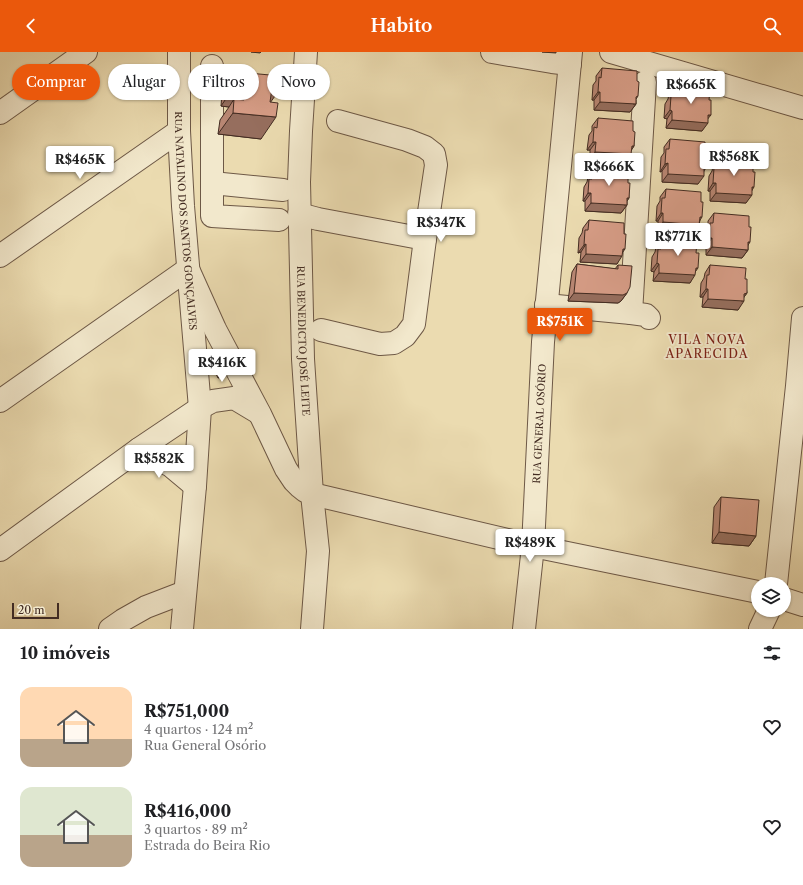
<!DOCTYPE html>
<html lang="pt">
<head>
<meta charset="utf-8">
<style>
	body { margin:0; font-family:"Libre Caslon Text",serif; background:#f2f2f2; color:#202124; height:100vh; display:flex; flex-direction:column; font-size:15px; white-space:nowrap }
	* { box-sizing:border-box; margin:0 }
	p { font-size:13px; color:#757577 }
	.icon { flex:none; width:22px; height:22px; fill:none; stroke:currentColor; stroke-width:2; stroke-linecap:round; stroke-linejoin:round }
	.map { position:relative; height:577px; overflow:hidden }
	.side { display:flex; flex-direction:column; background:#fff; flex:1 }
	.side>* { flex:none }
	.hud { position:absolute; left:12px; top:12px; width:400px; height:36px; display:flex; gap:8px }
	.fabs { position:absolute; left:751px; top:525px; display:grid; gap:8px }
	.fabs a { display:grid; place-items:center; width:40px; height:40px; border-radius:50%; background:#fff; box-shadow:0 1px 3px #0004; font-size:20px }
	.scale { position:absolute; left:12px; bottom:10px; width:47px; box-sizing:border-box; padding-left:4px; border:2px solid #432c22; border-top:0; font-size:11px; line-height:14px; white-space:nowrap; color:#432c22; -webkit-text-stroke:3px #f2e8cc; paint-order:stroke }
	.price { position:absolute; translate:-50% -34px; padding:0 9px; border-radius:4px; background:#fff; color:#222; font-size:13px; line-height:26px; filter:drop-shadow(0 1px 2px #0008) }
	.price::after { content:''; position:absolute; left:50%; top:24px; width:12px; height:9px; margin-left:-6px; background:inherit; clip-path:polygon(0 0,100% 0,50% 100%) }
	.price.active { background:#ea580c; color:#fff }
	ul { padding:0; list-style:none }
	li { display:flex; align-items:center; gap:12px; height:100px; padding:0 20px }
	li span { display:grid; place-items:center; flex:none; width:112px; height:80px; border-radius:12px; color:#555 }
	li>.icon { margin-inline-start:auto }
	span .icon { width:48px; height:48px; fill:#fffc; stroke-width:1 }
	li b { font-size:17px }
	h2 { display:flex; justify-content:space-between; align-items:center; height:48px; padding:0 20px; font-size:17px }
	.tag { padding:0 14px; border-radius:18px; background:#fff; box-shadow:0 1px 3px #0004; font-size:14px; line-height:36px }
	.tag.active { background:#ea580c; color:#fff }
	header { display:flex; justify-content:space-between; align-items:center; height:52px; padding:0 20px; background:#ea580c; color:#fff; font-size:18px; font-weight:600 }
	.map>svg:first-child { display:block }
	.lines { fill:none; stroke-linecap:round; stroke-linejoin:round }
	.minor-casing { stroke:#6d5846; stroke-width:24 }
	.minor { stroke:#f2e8cc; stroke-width:22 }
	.wall { fill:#b98774; stroke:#432c22 }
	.shaded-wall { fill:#966e5e; stroke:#432c22 }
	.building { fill:#d79d87; stroke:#432c22 }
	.labels { text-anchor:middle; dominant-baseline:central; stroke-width:3.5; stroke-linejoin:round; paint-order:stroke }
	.street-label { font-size:10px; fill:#432c22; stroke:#f2e8cc }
	.quarter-label { font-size:12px; letter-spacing:1px; fill:#7a1f14; stroke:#f2e8cc }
</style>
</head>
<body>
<header><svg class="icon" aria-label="back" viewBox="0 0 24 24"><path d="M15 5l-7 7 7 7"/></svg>Habito<svg class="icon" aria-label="search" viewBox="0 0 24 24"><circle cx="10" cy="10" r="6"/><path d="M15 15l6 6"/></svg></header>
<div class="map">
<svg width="803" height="577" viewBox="0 0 803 577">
	<rect width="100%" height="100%" fill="#ebdbb0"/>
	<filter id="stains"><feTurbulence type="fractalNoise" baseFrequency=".005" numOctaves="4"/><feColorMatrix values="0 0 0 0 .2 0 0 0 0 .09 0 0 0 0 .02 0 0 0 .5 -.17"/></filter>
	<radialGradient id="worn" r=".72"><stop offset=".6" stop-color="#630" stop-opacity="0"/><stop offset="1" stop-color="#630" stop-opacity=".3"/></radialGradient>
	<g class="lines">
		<defs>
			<g id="minor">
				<path id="s1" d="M179 0V79L183 154 200 356 195 434 182 577"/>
				<path id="s2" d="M306 0 301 79 299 130 303 307 312 442 318 499 312 577"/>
				<path d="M492 0 552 10 570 12"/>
				<path d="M611 0 803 56"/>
				<path d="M212 14V164L279 168"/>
				<path d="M0 61 86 0"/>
				<path d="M212 131 283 138"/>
				<path d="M299 162 318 167 425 187"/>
				<path d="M0 204 179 79"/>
				<path d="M546 253 631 261 646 263 649 266"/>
				<path d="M631 261 645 30"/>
				<path d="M321 278 380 292 394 291 405 284 414 272 425 187 436 113 434 102 425 95 407 88 338 69"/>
				<path d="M0 349 188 217 215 277 260 362 286 417 294 429 300 435 305 439 312 442 533 494 758 540"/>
				<path d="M139 397 171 414 195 434"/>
				<path d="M0 498 139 397 200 356 213 349 234 346 259 361"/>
				<path d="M776 532 797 334 803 266"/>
				<path d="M784 547 803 553"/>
				<path d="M110 577 123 568 146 555 185 540"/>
				<path id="s3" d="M524 577 533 494 543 290 571 0"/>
				<path d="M760 577 769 558"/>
			</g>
		</defs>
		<use href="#minor" class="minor-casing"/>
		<use href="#minor" class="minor"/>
	</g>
	<path class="wall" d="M602 16 636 48V52L630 60 594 58V48H592L593 33 596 29V24Z
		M237 20 270 50 261 87 218 82 220 68 229 55 221 54 222 41Z
		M674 34 708 66 702 79 666 76 667 67 664 66 665 52 668 47 669 42Z
		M598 66 633 79 634 94 631 98 626 110 590 108V98H587L589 83 592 79V74Z
		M670 87 704 119 698 132 662 130V119L660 120 661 105 664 101V95Z
		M718 106 752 138 746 151 710 149V139H708L709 124 712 119 713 114Z
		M593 117 628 131 629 146 627 149V153L621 161 585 159V149H583L584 135 587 130 588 125Z
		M666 137 700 168 699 173 694 181 658 178V169H656L657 154 660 149V145Z
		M714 161 748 193V198L742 206 706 203V194H704L705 179 708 174V169Z
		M589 168 625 197 622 200 617 212 580 210 581 200 578 201 579 186 582 181 583 176Z
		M662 187 695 219 690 231 653 229 654 220 651 219 652 205 655 200 656 195Z
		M577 212 615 217 618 213 627 241 621 249 618 251 568 249 572 220Z
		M710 213 745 227 747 241 744 245 738 258 702 255 703 245H700L701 231 704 226 705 221Z
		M214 310 225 323 218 326 212 313Z
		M721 445 756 484 749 494 712 491 714 455Z"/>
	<path class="shaded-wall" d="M251 0H261L260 1Z
		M542 0H556V1Z
		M236 32 245 33 234 49V47L229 55 221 54Z
		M272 36 280 37 265 58Z
		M598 40H600L594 48H592Z
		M638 44 633 52H636L630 60 594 58 600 50Z
		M670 58 672 59 667 67 664 66Z
		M233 61 276 65 261 87 218 82Z
		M708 63H711L705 70 708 71 702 79 666 76 672 68Z
		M593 90H596L590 98H587Z
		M632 94H634L629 102H631L626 110 590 108 595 100Z
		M668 111 662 119 660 120 665 112Z
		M706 116 701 123 704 124 698 132 662 130 668 122Z
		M713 131H716L710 139H708Z
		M752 135H754L749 143H752L746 151 710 149 716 141Z
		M588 141H591L585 149H583Z
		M627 146H629L624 153H627L621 161 585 159 591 151Z
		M661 161H663L658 169H656Z
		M700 165H702L697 173H699L694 181 658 178 663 170Z
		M710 186H712L706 194H704Z
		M748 190H750L745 198H748L742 206 706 203 712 195Z
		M586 192 581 200 578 201 584 193Z
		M623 197H625L620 204H622L617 212 580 210 586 202Z
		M657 211 659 212 654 220 651 219Z
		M696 216H698L693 223H695L690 231 653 229 659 221Z
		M706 237H708L703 245H700Z
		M574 241H627L621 249 618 251 568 249Z
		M747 241 741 249H744L738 258 702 255 708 247Z
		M227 320 225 323 218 326 220 323Z
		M719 480 756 484 749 494 712 491Z"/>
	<path class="building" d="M602 16 637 19V29L639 30 638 44 636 45V52L600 50V40H598L599 25 601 26Z
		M237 20 281 24 280 37 272 36 270 50 278 51 276 65 233 61 234 47 244 48 245 33 236 32Z
		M674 34 710 37 709 48H711V63H708V71L672 68V59L670 58 671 44H673Z
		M598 66 633 69V79L635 80 634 94H632L631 102 595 100 596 90H593L594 75 597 76Z
		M670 87 705 90V101H707L706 116H704V124L668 122V111L665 112 666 97H669Z
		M718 106 753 109V120H755L754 135H752V143L716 141V131H713L714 116H717Z
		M593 117 628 120V131H630L629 146H627V153L591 151V141H588L589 127H592Z
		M666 137 701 140V150H703L702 165H700L699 173 663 170V161H661L662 146H665Z
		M714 161 749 164V175H751L750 190H748V198L712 195V186H710V171H713Z
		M589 168 624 171V182H626L625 197H623L622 204 586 202V192L584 193 585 178H588Z
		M662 187 697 190 696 201H699L698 216H696L695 223 659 221V212L657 211 658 197H661Z
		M577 212 618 217V213L632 214 630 235 627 241 623 243 574 241Z
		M710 213 746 216 745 227H747V241L744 242V249L708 247V237H706L707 223H709Z
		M214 310H220L227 320 220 323Z
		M721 445 759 448 756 484 719 480Z"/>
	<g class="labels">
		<g class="street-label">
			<text stroke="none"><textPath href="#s1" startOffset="169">RUA NATALINO DOS SANTOS GONÇALVES</textPath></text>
			<text stroke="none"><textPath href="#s2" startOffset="289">RUA BENEDICTO JOSÉ LEITE</textPath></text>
			<text stroke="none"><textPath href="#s3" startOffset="206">RUA GENERAL OSÓRIO</textPath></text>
		</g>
		<g class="quarter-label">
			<text x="707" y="287">VILA NOVA<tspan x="707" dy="14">APARECIDA</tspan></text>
		</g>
	</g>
	<rect width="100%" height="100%" filter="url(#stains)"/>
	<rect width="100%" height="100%" fill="url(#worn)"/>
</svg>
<div class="fabs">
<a><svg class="icon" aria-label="layers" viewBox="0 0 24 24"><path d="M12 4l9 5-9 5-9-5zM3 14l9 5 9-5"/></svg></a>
</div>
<div class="scale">20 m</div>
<b class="price" style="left:691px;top:53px">R$665K</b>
<b class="price" style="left:734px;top:125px">R$568K</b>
<b class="price" style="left:80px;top:128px">R$465K</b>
<b class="price" style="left:609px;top:135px">R$666K</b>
<b class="price" style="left:441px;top:191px">R$347K</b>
<b class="price" style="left:678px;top:205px">R$771K</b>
<b class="price active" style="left:560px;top:290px">R$751K</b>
<b class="price" style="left:222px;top:331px">R$416K</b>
<b class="price" style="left:159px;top:427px">R$582K</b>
<b class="price" style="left:530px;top:511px">R$489K</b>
<div class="hud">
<a class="tag active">Comprar</a>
<a class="tag">Alugar</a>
<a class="tag">Filtros</a>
<a class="tag">Novo</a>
</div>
</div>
<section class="side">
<h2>10 imóveis<svg class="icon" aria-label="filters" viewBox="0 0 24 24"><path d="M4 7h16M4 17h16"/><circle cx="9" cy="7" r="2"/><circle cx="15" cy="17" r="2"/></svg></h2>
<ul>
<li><span style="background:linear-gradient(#ffd9b3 65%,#b9a48a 0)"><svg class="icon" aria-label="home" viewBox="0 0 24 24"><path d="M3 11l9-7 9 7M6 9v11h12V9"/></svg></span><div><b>R$751,000</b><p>4 quartos · 124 m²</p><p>Rua General Osório</p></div><svg class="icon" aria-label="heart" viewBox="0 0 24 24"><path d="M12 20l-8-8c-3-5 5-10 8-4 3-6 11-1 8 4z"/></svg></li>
<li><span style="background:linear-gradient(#dfe7d0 60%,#b9a48a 0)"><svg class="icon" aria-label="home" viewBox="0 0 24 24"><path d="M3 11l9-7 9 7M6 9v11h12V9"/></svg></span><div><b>R$416,000</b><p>3 quartos · 89 m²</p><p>Estrada do Beira Rio</p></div><svg class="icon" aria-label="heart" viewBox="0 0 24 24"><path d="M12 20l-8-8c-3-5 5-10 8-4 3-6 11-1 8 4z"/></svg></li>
</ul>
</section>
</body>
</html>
